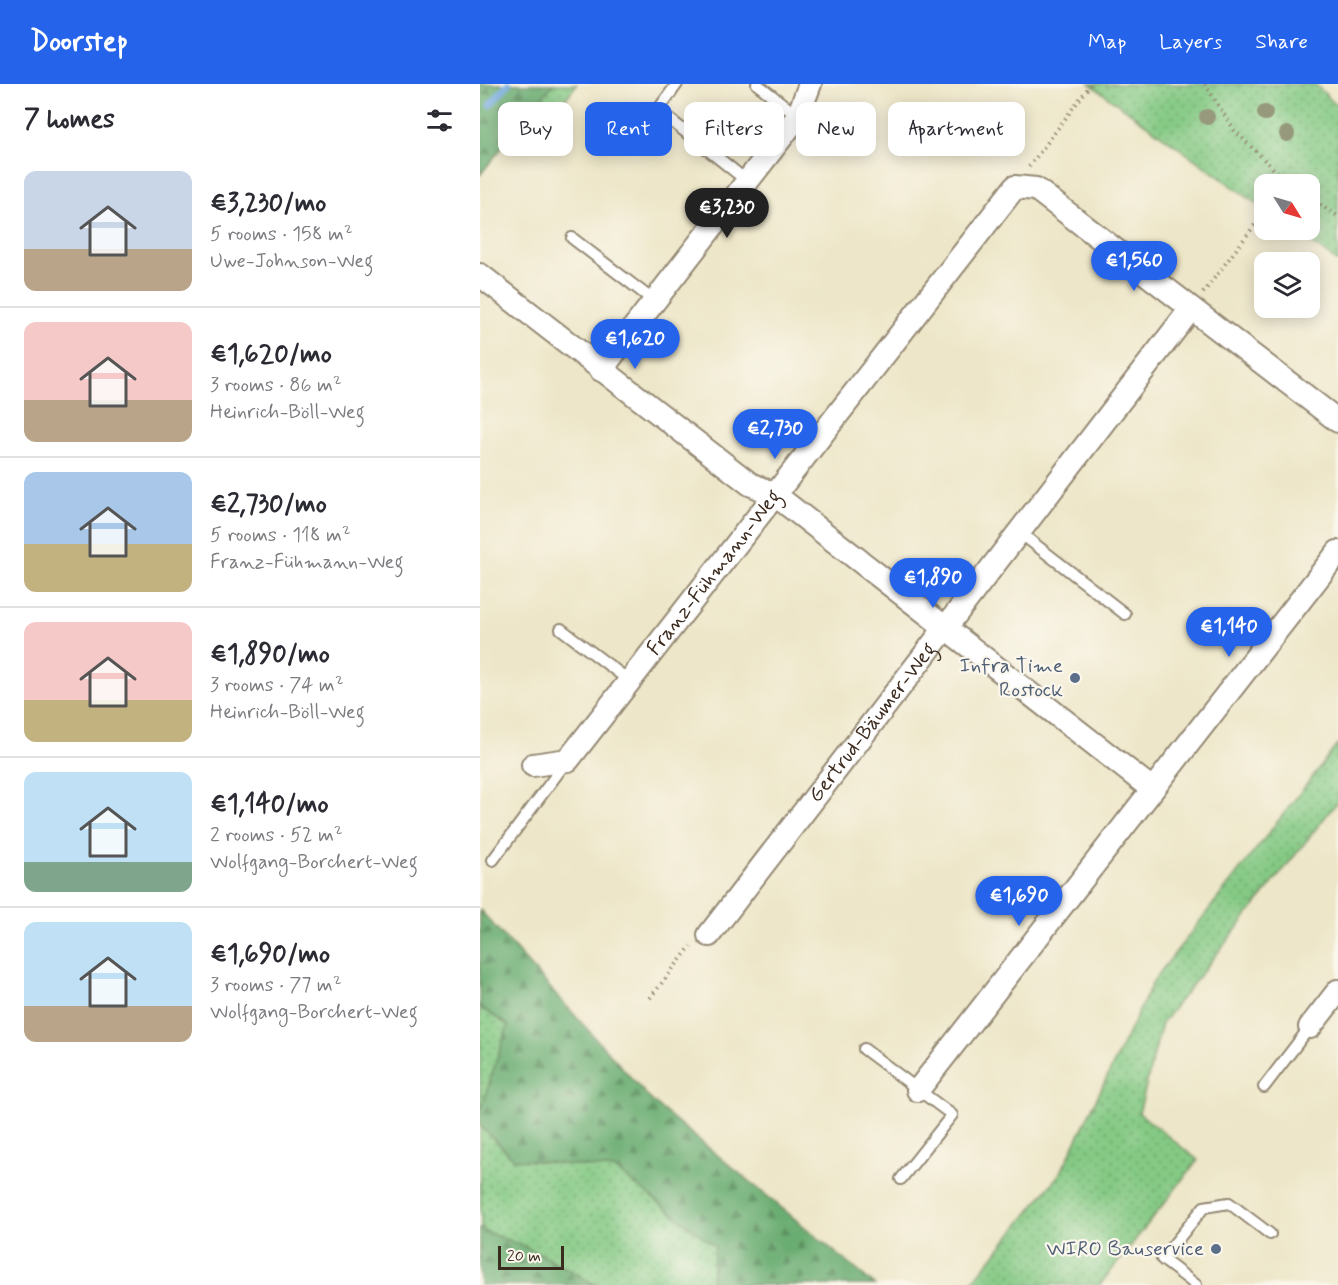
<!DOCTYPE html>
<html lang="en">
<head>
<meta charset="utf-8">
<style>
	body { margin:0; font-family:Mynerve,sans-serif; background:#f7f7f7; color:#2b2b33; height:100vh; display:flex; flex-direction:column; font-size:22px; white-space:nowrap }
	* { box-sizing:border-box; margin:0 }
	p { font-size:20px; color:#7c7c81 }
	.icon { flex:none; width:33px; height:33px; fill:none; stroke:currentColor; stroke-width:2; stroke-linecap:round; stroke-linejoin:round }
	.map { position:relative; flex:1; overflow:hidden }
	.panel { display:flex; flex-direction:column; background:#fff; width:480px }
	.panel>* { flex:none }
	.guide { position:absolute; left:18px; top:18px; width:570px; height:54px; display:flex; gap:12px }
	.needle { width:39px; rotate:127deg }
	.controls { position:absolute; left:774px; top:90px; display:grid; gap:12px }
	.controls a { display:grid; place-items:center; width:66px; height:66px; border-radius:12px; background:#fff; box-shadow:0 3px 15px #0003; font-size:30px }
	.scale { position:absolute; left:18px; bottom:15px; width:66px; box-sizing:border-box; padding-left:6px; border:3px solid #3b2a1e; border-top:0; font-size:16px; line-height:21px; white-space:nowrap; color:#3b2a1e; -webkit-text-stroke:4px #fbf7ec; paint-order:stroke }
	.price { position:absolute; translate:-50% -51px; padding:0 14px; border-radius:21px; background:#2563eb; color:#fff; font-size:20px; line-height:39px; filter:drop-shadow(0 2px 3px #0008) }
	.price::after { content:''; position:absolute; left:50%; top:36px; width:18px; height:14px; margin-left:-9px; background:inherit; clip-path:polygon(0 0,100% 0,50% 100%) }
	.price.current { background:#222; color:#fff }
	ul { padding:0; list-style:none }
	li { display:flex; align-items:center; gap:18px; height:150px; padding:0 24px }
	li+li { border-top:2px solid #e1e1e2 }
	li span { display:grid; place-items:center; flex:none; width:168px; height:120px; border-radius:12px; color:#555 }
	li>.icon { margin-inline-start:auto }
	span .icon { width:72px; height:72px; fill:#fffc; stroke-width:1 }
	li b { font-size:26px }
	h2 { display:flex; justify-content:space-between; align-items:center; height:72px; padding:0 24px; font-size:26px }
	.tag { padding:0 21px; border-radius:12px; background:#fff; box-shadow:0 3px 15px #0003; font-size:21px; line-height:54px }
	.tag.current { background:#2563eb; color:#fff }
	header { display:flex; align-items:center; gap:36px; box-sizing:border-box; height:84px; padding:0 30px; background:#2563eb; color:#fff }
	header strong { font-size:28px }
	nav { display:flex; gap:33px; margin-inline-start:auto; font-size:21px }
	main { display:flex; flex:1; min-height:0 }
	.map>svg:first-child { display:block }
	.grass { fill:url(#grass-dots); stroke:#607a51; stroke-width:1.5 }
	.forest { fill:url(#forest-firs); stroke:#536c48; stroke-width:1.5 }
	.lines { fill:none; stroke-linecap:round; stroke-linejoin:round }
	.stream { stroke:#70a7df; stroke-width:7 }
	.lane-casing { stroke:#948873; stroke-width:14 }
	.street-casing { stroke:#948873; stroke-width:26 }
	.path { stroke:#948873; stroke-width:4; stroke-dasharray:1.5 4.5; stroke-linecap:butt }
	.lane { stroke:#fff; stroke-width:10 }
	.street { stroke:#fff; stroke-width:22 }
	.tree { fill:#97997c }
	.service-dot { fill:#5c6f8a; stroke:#fbf7ec; stroke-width:2 }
	.labels { text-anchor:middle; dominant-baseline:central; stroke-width:4.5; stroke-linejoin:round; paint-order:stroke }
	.street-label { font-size:21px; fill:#3b2a1e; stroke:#fbf7ec }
	.service-label { font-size:21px; fill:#4e5e75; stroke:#fbf7ec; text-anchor:end }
</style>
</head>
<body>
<header>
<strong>Doorstep</strong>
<nav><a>Map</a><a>Layers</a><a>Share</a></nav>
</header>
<main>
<section class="panel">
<h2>7 homes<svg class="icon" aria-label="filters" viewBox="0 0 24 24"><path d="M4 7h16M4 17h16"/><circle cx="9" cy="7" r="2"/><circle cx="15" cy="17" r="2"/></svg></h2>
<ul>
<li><span style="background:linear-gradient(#c9d6e8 65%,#b9a48a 0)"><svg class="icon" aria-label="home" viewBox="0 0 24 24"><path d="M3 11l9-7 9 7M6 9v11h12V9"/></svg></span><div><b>€3,230/mo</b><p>5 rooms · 158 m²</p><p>Uwe-Johnson-Weg</p></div></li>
<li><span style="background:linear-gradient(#f6c9c9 65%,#b9a48a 0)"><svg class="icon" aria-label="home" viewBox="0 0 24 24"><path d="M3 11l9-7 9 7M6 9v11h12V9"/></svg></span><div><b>€1,620/mo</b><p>3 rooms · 86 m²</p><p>Heinrich-Böll-Weg</p></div></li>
<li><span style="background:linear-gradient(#a9c7e8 60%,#c2b280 0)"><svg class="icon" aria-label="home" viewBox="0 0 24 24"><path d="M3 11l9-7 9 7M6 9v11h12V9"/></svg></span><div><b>€2,730/mo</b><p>5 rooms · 118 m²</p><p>Franz-Fühmann-Weg</p></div></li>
<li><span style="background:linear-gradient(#f6c9c9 65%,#c2b280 0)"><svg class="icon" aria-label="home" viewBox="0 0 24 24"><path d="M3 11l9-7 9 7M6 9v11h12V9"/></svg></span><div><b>€1,890/mo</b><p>3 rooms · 74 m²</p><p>Heinrich-Böll-Weg</p></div></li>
<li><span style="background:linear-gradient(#bfe0f5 75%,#7fa58c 0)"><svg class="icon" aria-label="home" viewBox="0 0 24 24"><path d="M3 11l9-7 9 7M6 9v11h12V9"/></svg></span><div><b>€1,140/mo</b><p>2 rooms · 52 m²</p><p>Wolfgang-Borchert-Weg</p></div></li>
<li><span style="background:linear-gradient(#bfe0f5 70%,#b9a48a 0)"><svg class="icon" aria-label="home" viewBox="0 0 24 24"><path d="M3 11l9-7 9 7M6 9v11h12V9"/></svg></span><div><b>€1,690/mo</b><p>3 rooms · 77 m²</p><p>Wolfgang-Borchert-Weg</p></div></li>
</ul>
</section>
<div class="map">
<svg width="858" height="1201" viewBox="0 0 858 1201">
	<defs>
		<pattern id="grass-dots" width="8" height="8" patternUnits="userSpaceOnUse" patternTransform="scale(1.5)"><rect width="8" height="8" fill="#84c984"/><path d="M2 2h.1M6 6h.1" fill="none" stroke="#6da36b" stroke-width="1.8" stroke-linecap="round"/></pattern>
		<pattern id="forest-firs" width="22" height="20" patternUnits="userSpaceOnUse" patternTransform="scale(1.5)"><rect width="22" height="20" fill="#6bad72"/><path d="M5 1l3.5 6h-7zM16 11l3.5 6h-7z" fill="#598d5d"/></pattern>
	</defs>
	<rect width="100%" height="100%" fill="#fbf7ec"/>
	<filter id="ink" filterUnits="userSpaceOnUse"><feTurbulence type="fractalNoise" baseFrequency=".0167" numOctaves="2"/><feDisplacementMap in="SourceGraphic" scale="12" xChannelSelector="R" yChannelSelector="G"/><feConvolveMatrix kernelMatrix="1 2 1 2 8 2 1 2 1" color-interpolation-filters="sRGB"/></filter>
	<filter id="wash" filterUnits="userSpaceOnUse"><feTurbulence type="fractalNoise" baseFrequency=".008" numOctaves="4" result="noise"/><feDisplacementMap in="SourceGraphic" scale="24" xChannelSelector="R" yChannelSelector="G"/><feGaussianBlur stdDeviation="1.35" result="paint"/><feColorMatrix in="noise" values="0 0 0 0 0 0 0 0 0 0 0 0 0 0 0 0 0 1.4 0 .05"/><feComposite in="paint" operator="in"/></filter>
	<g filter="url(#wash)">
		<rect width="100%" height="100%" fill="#ede6c8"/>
		<path class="grass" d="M73 0H97L48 63 38 41Z
			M610 0H835L858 23V178L813 146H830V100H784V125Z
			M858 660V717L682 939 659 1029 718 1076 620 1201H490L581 1088 674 896Z
			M0 923 28 941 0 1028Z
			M0 1041 34 1075 135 1085 236 1163 231 1201H116L57 1168 1 1146Z"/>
		<path class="forest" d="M0 0H73L0 91Z
			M0 826 173 1018 395 1201H231L235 1162 135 1085 34 1075 0 1041V1028L28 941 0 923Z
			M0 1145 57 1168 116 1201H0Z"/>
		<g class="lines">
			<path class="stream" d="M10 21 28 0"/>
		</g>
	</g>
	<g filter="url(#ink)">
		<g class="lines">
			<defs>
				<path id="lane" d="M197 0 178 26 267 97
					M277 0 318 32
					M92 154 174 217
					M539 448 645 530
					M81 545 151 598
					M13 776 86 678
					M384 965 472 1031 421 1095
					M784 1003 830 943
					M716 1201 682 1175 724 1123 749 1119 790 1150"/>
				<g id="street">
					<path d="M0 191 270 400 294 410 672 705"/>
					<path d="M121 286 318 32 330 0"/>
					<path id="s1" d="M53 681 88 676 535 103 556 105 858 337"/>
					<path id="s2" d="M229 851 710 226"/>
					<path d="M830 943 858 907"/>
					<path d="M438 1006 858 468"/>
				</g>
			</defs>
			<use href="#lane" class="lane-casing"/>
			<use href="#street" class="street-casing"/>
			<path class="path" d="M725 0 754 46 809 100
				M549 83 611 0
				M830 114 858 132
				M723 209 784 129
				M170 914 211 862"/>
			<use href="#lane" class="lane"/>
			<use href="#street" class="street"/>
		</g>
		<g class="tree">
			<circle cx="785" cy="29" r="8"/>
			<circle cx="727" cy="33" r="8"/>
			<circle cx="807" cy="50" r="8"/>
		</g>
	</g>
	<g class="service-dot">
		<circle cx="595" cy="594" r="6"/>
		<circle cx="736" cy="1165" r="6"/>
	</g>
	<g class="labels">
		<g class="street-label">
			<text stroke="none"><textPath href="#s1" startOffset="273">Franz-Fühmann-Weg</textPath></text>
			<text stroke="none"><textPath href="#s2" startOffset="268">Gertrud-Bäumer-Weg</textPath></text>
		</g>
		<g class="service-label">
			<text x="583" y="582">Infra Time<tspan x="583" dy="24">Rostock</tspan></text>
			<text x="724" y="1165">WIRO Bauservice</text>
		</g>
	</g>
</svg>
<div class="controls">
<a><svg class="needle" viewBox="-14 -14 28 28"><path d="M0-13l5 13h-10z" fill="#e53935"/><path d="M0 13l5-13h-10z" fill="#7c7c81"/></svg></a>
<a><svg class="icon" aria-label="layers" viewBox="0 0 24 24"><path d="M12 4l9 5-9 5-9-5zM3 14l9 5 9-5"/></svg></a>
</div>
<div class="scale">20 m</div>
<b class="price current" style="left:247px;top:155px">€3,230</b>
<b class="price" style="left:654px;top:208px">€1,560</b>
<b class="price" style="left:155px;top:286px">€1,620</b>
<b class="price" style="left:295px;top:376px">€2,730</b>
<b class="price" style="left:453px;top:525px">€1,890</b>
<b class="price" style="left:749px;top:574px">€1,140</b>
<b class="price" style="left:539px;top:843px">€1,690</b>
<div class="guide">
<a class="tag">Buy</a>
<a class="tag current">Rent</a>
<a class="tag">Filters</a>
<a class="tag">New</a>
<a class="tag">Apartment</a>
</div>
</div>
</main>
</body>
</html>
